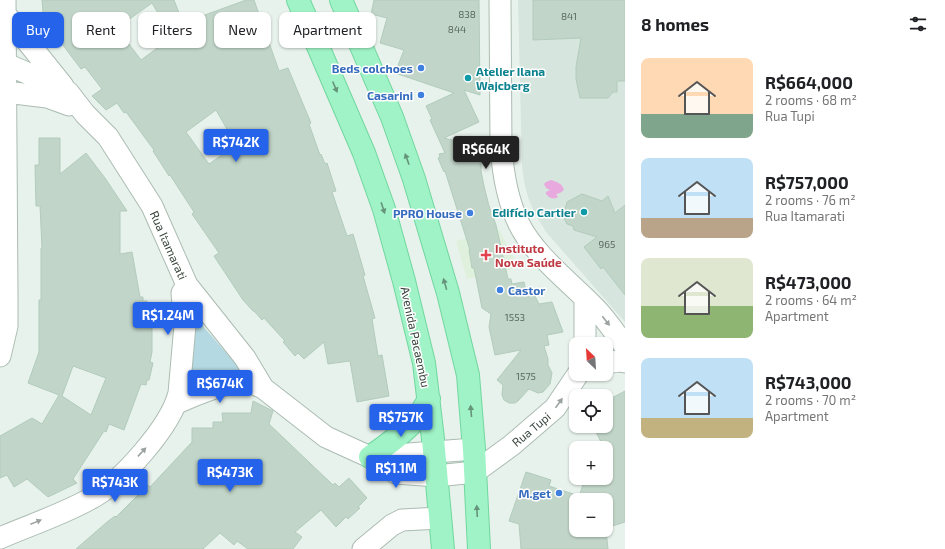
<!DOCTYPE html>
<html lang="en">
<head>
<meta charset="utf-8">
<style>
	body { margin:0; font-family:"Exo 2",sans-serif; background:#f2f2f2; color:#202124; height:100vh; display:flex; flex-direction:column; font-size:15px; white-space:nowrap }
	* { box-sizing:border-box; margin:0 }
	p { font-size:13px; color:#757577 }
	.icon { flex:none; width:22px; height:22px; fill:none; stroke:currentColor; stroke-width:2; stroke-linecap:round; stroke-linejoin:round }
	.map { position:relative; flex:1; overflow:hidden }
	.sheet { display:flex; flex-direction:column; background:#fff; width:320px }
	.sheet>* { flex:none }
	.banner { position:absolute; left:12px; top:12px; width:380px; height:36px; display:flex; gap:8px }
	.needle { width:26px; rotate:335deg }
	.tools { position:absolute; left:569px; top:337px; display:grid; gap:8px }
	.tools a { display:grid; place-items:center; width:44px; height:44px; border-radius:8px; background:#fff; box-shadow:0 1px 3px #0004; font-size:20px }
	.price { position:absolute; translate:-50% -34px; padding:0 9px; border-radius:4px; background:#2563eb; color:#fff; font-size:13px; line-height:26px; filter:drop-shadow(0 1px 2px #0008) }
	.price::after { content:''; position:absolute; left:50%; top:24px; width:12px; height:9px; margin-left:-6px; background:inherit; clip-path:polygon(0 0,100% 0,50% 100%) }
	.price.current { background:#222; color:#fff }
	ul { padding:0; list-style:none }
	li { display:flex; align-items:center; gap:12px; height:100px; padding:0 16px }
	li span { display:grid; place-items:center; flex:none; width:112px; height:80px; border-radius:8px; color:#555 }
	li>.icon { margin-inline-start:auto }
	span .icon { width:48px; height:48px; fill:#fffc; stroke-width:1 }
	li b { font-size:17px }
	h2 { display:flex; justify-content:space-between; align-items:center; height:48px; padding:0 16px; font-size:17px }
	.pill { padding:0 14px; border-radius:8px; background:#fff; box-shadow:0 1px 3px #0004; font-size:14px; line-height:36px }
	.pill.current { background:#2563eb; color:#fff }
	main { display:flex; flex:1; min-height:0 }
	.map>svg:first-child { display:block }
	.residential { fill:#d6e5dd }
	.medical { fill:#dff1dc }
	.green { fill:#b5d9e2 }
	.water { fill:#e8aade }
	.building { fill:#c1d5c8; stroke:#b2ccbc; fill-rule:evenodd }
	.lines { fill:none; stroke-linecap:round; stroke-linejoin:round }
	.street-casing { stroke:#abbcb2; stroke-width:23 }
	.primary-casing { stroke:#71d79f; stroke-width:24 }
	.street { stroke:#fff; stroke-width:21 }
	.primary { stroke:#9ff3c6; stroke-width:22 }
	.oneway { fill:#66937a }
	.oneway2 { fill:#9ba29e }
	.shop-dot { fill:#3f7fe0; stroke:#fff; stroke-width:1.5 }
	.culture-dot { fill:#0f9aa8; stroke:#fff; stroke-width:1.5 }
	.health-dot { fill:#e0444e; stroke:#fff; stroke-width:1.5 }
	.labels { text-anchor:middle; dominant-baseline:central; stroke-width:3; stroke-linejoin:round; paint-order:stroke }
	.number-label { font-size:10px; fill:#5a685f }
	.shop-label { font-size:12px; font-weight:bold; fill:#366cbe; stroke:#fff; text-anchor:end }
	.culture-label { font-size:12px; font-weight:bold; fill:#0d838f; stroke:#fff; text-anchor:start }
	.street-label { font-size:12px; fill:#37443c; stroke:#fff }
	.health-label { font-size:12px; font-weight:bold; fill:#be3a42; stroke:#fff; text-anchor:start }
</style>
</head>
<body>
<main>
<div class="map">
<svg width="625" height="549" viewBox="0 0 625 549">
	<rect width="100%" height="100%" fill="#e8f2ec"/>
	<path class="residential" d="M518 0H625V322L546 232 534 212 528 197 524 182 522 167Z"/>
	<path class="medical" d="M499 229 519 268 467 279 456 241Z"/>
	<path class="green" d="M194 316 243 372 203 378 188 384Z"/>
	<path class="water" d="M551 180C557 182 562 183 564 190L560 193 556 194 558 197C553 200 549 198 546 194V192L550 190 546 188 544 184 546 182Z"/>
	<path class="building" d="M42 0H174L183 23 246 0H254L279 71 288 68 311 123 309 124 320 155 321 154 325 164 327 163 336 191 332 192 347 236 353 234 365 275 363 276 375 318 372 319 378 356 382 355 389 396 357 402 350 361 328 364 324 342 304 359 298 353 295 356 283 342 285 341 264 318 262 320 254 311H253L243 300 214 256 219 253 192 214 194 212 170 175 169 176 153 151 154 150 126 112 124 113 117 103 106 110 92 96 102 89 85 67 81 69 50 28 43 13ZM152 3 172 37 141 60 117 28ZM216 110 236 145 209 164 186 132Z
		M374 0H479L480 95 464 90 479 122 444 138 481 147V171L484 186 489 206 496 225 508 279H511L512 284 524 282 527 296 534 294 539 304 552 302 563 332 547 335 549 345 544 346 548 359V365L552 373 550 384 543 392 538 393 529 389 518 401 515 403H509L504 400 502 395 503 385 497 380 521 350 495 355 489 327 491 314 482 308 474 268H472L469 250H470L445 171 444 172 438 158 440 157 439 154 445 153 430 120 432 119 426 106 454 93 395 73 404 50 380 43 387 18 371 14Z
		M533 0H625V81H617V92H613L608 98H580L576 79V67L581 38 533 40Z
		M39 138H60V174L86 153 105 178 127 211H120V254L132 252 140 297H143V301H147V315H152V352L150 362 153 363 149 380H147L146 385 141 384 124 430 109 424 106 432 104 431 73 479 77 483 48 497 27 479 14 487 7 475 0 478V436L32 418 42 424 59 395 28 383 39 352V300H41V248H42L40 206H36L35 165H39ZM73 366 106 378 91 415 62 396Z
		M582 194 602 201 608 196 615 213 625 205V295L603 267 601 269 584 247 597 237 574 230 573 226 567 224 563 216 567 202Z
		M625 391V522L606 528V500H578L585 478H606V448H604L593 426H606V401Z
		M253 401 273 411 269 424 333 485 335 483 339 487 349 478 367 498 358 507 360 508 348 519 346 517 336 527 321 510 295 532 302 537 293 549H248L237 541 234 545 220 533 203 549H76L107 522 115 516 116 517 148 485 150 487 192 442V428H213V422H223L222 413H251Z
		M526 472 551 480 549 486 576 495V530H606L608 549H521L519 524 509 521Z"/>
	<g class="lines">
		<defs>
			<path id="street" d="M500 0 501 147C503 174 507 200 519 224 535 256 570 282 595 308 606 319 615 333 625 346
				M6 15 63 86
				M6 64 41 79 68 92 85 114 108 137 152 206 187 285 245 358 263 388 326 437 370 457 396 473 436 476 475 472 512 445 555 408 578 374
				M6 92 47 97 69 105
				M585 344V298
				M0 356 7 326V295L5 0
				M606 363 619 361 625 362
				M177 403C192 396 232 379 248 382 253 383 258 386 263 388
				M370 457 474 449
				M0 538C30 525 61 515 90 499 121 483 171 426 179 393L185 325 182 293 187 285
				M363 549 392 525 402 520 440 518"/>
			<path id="primary" d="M298 0 364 153 384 209 404 281 424 363 433 439 443 549
				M341 0 392 117 414 179 448 293 468 375 474 449 479 549
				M370 457C386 446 407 431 419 415 423 410 426 404 429 399"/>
		</defs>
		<use href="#street" class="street-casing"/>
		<use href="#primary" class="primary-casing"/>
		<use href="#street" class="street"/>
		<use href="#primary" class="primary"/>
	</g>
	<defs><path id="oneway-solid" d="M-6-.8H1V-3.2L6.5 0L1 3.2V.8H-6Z"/></defs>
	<g class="oneway">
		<use href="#oneway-solid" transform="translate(335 87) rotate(67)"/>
		<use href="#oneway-solid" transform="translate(407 159) rotate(-110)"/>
		<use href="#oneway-solid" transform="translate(383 208) rotate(72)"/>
		<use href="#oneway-solid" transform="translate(445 284) rotate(-106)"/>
		<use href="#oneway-solid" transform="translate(471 411) rotate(-95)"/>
		<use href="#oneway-solid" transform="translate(477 511) rotate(-93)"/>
	</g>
	<g class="oneway2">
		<use href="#oneway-solid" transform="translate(606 321) rotate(52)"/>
		<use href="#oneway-solid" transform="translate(559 403) rotate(-54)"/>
		<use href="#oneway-solid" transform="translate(142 452) rotate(-47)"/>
		<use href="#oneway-solid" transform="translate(36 522) rotate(-22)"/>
	</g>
	<g class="shop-dot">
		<circle cx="421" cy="68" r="4"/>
		<circle cx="421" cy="95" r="4"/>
		<circle cx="470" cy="213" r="4"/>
		<circle cx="500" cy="290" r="4"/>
		<circle cx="559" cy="493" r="4"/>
	</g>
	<g class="culture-dot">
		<circle cx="468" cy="78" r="4"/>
		<circle cx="584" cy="212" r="4"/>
	</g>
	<path class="health-dot" d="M484 249h4v4h4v4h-4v4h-4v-4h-4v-4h4z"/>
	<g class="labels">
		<g class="number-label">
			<text x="467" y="14">838</text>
			<text x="569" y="16">841</text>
			<text x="457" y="29">844</text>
			<text x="607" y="244">965</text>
			<text x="515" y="317">1553</text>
			<text x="526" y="376">1575</text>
		</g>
		<g class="shop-label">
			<text x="413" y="68">Beds colchoes</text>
			<text x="413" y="95">Casarini</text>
			<text x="462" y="213">PPRO House</text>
			<text x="508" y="290" text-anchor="start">Castor</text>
			<text x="551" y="493">M.get</text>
		</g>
		<g class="culture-label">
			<text x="476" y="71">Atelier Ilana<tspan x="476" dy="14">Wajcberg</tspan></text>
			<text x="576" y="212" text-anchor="end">Edifício Cartier</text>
		</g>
		<g class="street-label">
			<text transform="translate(169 245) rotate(66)">Rua Itamarati</text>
			<text transform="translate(416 337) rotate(78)">Avenida Pacaembu</text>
			<text transform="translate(531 429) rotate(-40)">Rua Tupi</text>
		</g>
		<g class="health-label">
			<text x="495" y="248">Instituto<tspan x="495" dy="14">Nova Saúde</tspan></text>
		</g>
	</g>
</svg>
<div class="tools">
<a><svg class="needle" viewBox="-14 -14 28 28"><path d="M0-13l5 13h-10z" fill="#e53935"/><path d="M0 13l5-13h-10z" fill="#757577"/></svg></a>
<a><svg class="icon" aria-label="locate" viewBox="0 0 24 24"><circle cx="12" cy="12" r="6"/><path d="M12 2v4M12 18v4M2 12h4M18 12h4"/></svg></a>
<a>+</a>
<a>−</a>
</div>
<b class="price" style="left:236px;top:163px">R$742K</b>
<b class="price current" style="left:486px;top:170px">R$664K</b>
<b class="price" style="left:168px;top:336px">R$1.24M</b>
<b class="price" style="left:220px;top:404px">R$674K</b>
<b class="price" style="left:401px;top:438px">R$757K</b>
<b class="price" style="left:396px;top:489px">R$1.1M</b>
<b class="price" style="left:230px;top:493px">R$473K</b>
<b class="price" style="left:115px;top:503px">R$743K</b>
<div class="banner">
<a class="pill current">Buy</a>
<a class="pill">Rent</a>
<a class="pill">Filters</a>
<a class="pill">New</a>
<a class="pill">Apartment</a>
</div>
</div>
<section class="sheet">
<h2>8 homes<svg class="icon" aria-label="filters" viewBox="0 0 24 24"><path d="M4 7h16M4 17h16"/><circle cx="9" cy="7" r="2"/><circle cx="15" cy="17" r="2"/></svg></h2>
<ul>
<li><span style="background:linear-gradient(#ffd9b3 70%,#7fa58c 0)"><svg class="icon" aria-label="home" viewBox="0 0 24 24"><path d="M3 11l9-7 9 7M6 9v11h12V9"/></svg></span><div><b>R$664,000</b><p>2 rooms · 68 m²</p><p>Rua Tupi</p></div></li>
<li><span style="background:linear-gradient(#bfe0f5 75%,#b9a48a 0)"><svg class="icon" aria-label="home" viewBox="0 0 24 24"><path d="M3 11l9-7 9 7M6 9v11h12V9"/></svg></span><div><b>R$757,000</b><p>2 rooms · 76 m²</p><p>Rua Itamarati</p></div></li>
<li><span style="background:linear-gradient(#dfe7d0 60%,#8fb573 0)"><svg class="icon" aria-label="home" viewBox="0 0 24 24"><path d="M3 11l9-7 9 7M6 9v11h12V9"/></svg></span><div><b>R$473,000</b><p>2 rooms · 64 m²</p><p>Apartment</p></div></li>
<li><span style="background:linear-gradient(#bfe0f5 75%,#c2b280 0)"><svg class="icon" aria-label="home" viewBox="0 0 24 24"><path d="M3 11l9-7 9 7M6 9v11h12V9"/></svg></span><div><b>R$743,000</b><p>2 rooms · 70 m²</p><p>Apartment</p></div></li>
</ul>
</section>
</main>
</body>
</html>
